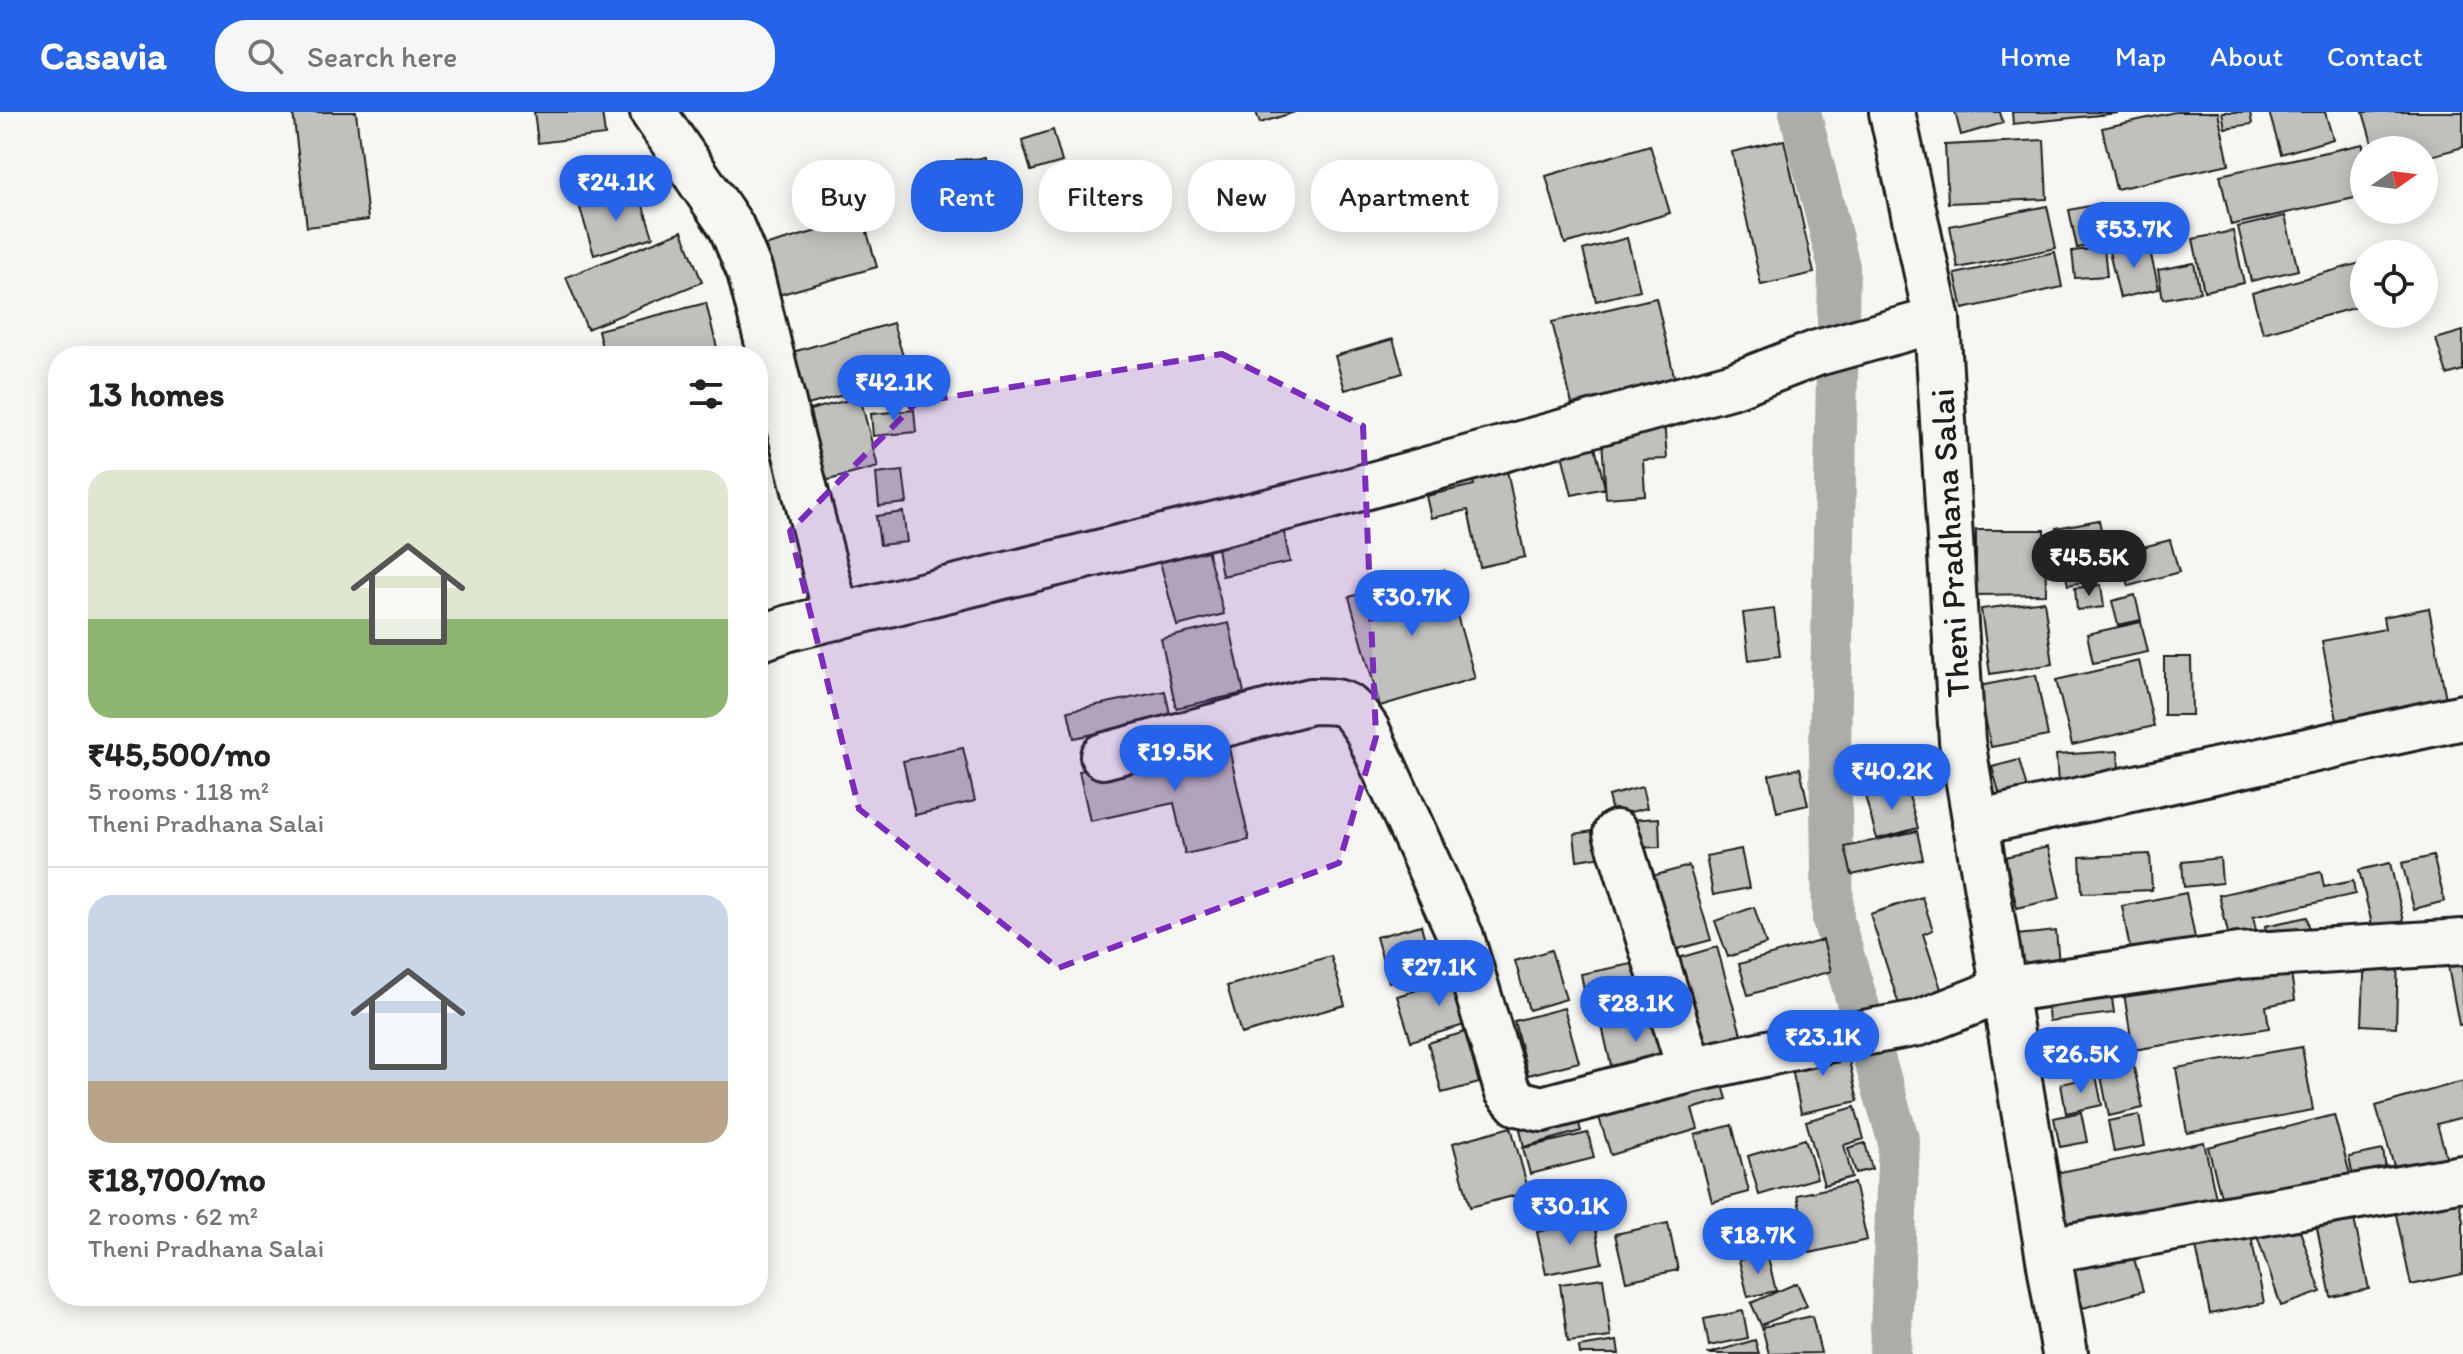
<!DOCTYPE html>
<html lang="en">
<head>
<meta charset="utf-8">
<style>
	body { margin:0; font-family:Itim,sans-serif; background:#f6f6f6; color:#222; height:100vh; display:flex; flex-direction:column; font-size:30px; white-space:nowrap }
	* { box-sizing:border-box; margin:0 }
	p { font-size:26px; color:#767676 }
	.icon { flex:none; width:44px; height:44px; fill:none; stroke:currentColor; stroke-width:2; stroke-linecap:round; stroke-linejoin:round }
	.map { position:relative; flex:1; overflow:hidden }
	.details { position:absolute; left:48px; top:234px; width:720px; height:960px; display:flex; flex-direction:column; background:#fff; border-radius:32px; box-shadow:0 4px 20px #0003 }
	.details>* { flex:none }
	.hud { position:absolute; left:792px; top:48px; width:760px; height:72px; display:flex; gap:16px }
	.needle { width:52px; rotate:76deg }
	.buttons { position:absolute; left:2350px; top:24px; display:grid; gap:16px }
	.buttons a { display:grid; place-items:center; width:88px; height:88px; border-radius:50%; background:#fff; box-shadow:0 4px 20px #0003; font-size:40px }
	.price { position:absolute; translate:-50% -68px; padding:0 18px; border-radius:28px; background:#2563eb; color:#fff; font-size:26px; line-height:52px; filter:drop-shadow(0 2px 4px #0008) }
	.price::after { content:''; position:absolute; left:50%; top:48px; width:24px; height:18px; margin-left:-12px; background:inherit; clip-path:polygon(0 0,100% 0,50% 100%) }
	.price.current { background:#222; color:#fff }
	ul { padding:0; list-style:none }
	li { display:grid; align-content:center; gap:16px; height:424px; padding:0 40px }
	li+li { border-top:2px solid #e0e0e0 }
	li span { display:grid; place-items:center; height:248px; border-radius:24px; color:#555 }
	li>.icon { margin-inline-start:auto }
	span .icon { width:144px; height:144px; fill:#fffc; stroke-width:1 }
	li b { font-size:34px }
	h2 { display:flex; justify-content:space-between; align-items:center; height:96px; padding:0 40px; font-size:34px }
	.tag { padding:0 28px; border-radius:32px; background:#fff; box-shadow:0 4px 20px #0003; font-size:28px; line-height:72px }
	.tag.current { background:#2563eb; color:#fff }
	header { display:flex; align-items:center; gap:48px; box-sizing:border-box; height:112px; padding:0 40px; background:#2563eb; color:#fff }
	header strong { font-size:38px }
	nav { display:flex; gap:44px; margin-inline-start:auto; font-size:28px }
	.search { width:560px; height:72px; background:#f6f6f6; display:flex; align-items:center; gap:20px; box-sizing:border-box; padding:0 28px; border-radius:32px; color:#767676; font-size:30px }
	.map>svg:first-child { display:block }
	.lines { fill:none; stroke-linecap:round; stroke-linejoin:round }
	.canal { stroke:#acaca9; stroke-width:42 }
	.building { fill:#c0c0bd; stroke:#1c1c1c; stroke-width:2 }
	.minor-casing { stroke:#1c1c1c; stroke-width:50 }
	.major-casing { stroke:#1c1c1c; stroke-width:50 }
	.minor { stroke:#f6f6f2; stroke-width:44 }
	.major { stroke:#f6f6f2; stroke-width:44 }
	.marked { fill:#7b2cbf; fill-opacity:0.2; stroke:#7b2cbf; stroke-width:6; stroke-dasharray:16 10; stroke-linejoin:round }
	.labels { text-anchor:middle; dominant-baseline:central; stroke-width:6; stroke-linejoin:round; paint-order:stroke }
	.street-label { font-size:34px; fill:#1c1c1c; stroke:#f6f6f2 }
</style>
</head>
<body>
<header>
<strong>Casavia</strong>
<div class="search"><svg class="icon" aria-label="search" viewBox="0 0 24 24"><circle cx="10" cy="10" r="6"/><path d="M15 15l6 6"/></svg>Search here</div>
<nav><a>Home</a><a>Map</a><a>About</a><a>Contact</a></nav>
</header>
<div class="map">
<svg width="2463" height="1242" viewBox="0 0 2463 1242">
	<rect width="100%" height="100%" fill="#f6f6f2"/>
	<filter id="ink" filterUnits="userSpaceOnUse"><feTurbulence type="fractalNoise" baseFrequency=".0125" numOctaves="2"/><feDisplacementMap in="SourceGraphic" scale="16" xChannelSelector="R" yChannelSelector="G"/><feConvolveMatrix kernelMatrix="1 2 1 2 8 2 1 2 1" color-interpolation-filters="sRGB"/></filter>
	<g filter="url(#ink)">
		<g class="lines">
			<path class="canal" d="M1800 0 1839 155 1830 638 1833 808 1899 1030 1890 1242"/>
		</g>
		<path class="building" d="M293 0H356L368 108 307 115Z
			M534 0H602L605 23 538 31Z
			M1256 0H1295L1260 11Z
			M1955 0H2000L2003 11 1961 23Z
			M2012 0H2118V1L2013 12Z
			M2175 0H2218L2229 52 2116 77 2102 16Z
			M2222 0H2250L2252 12 2225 16Z
			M2269 0H2325L2333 27 2281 42Z
			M2363 0H2463V35L2424 46V38H2374Z
			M1053 18 1062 50 1031 59 1022 28Z
			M1784 28 1814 161 1761 173 1732 40Z
			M2044 28 2047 87 1948 91 1945 33Z
			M2363 32 2364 84 2231 113 2220 63Z
			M1650 33 1670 101 1565 132 1546 64Z
			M985 46 989 85 959 88 956 48Z
			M638 78 653 125 594 143 580 96Z
			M2100 92 2108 130 2077 136 2069 98Z
			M2047 94 2056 136 1958 156 1950 114Z
			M2285 104 2298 158 2251 169 2238 115Z
			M863 106 877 155 771 185 757 136Z
			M682 119 702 170 587 217 566 165Z
			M2233 119 2244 171 2204 179 2193 127Z
			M1627 126 1640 178 1596 189 1583 138Z
			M2148 131 2159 177 2120 186 2109 140Z
			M2104 136 2107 164 2075 166 2072 139Z
			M2055 140 2062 175 1963 197 1955 162Z
			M2364 150V193L2263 221 2252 181Z
			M2194 151 2200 180 2163 187 2158 158Z
			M1656 186 1675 268 1572 292 1552 210Z
			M706 191 719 244H604L598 218Z
			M893 211 909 264 794 297 779 244Z
			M2463 219V258L2447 263 2436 227Z
			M1393 227 1403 261 1345 278 1335 244Z
			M860 285 878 355 821 370 802 300Z
			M914 298 916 320 873 324 871 302Z
			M1664 308 1667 347 1643 348 1645 383 1606 386 1601 313Z
			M1593 326 1605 376 1572 383 1560 334Z
			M1506 354 1525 445 1480 455 1468 398 1431 406 1426 384 1474 373 1471 362Z
			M903 359 907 391 879 394 876 362Z
			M903 400 907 430 880 433 876 404Z
			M2099 408 2111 464 2068 473 2056 416Z
			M1282 411 1290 450 1222 464 1215 425Z
			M1976 418H2045L2046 482 1976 483Z
			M2170 428 2179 460 2129 474 2120 441Z
			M1207 437 1224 502 1177 514 1160 450Z
			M1444 458 1475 566 1380 594 1349 485Z
			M2101 473 2104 495 2077 498 2075 476Z
			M2135 483 2141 508 2118 513 2112 489Z
			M2044 489 2053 552 1990 562 1981 497Z
			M2429 496 2449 603 2340 624 2322 529 2385 517 2383 505Z
			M1774 497 1780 544 1749 548 1743 501Z
			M2141 510 2148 540 2093 551 2087 522Z
			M1229 511 1244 581 1176 596 1161 527Z
			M2164 545H2191L2192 603H2164Z
			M2139 549 2154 614 2072 633 2056 568Z
			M2036 563 2048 624 1991 635 1979 574Z
			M1165 579 1171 606 1074 626 1068 599Z
			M1227 627 1249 728 1185 742 1174 691 1090 709 1079 659Z
			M963 636 975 689 915 703 903 649Z
			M2118 639 2120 675 2059 685 2056 643Z
			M2019 648 2027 677 2000 684 1992 655Z
			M1800 656 1808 693 1777 700 1769 663Z
			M1906 673 1918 716 1877 727 1865 684Z
			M1642 675 1647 696 1613 704 1608 684Z
			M1659 706 1660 735 1629 736 1628 708Z
			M1600 718 1604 744 1577 748 1574 722Z
			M1917 719 1923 747 1852 763 1845 735Z
			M2048 735 2060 786 2017 796 2005 745Z
			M1741 737 1749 776 1713 783 1706 744Z
			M2150 742 2152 778 2082 781 2080 745Z
			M2433 744 2445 789 2414 797 2402 751Z
			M2220 746 2222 771 2184 775 2182 750Z
			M2390 751 2406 818 2375 825 2359 758Z
			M1689 754 1711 828 1670 839 1649 765Z
			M2321 760 2324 775 2353 769 2355 782 2253 805 2256 819 2229 825 2219 783Z
			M2186 781 2198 841 2133 854 2122 794Z
			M1922 785 1933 818 1923 822 1946 892 1903 905 1870 802Z
			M1754 795 1766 832 1728 845 1715 809Z
			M2307 805 2311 825 2269 833 2265 814Z
			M1421 813 1433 858 1389 870 1376 825Z
			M2056 819 2059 852 2020 856 2017 823Z
			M1823 828 1831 859 1748 883 1739 852Z
			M1717 835 1745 937 1708 947 1687 872 1682 874 1675 847Z
			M1551 838 1566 887 1529 898 1515 849Z
			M2365 841 2398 842 2396 915 2362 913Z
			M1331 844 1345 893 1241 922 1227 874Z
			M1652 848 1658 871 1586 887 1581 862Z
			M2289 848 2295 888 2266 894 2269 916 2133 938 2123 875Z
			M2463 851V912L2459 913 2448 854Z
			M1467 863 1481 908 1411 929 1397 884Z
			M2110 872 2114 901 2049 909 2046 880Z
			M1564 896 1579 950 1528 963 1514 909Z
			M1660 901 1671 949 1613 962 1602 914Z
			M1465 920 1479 971 1442 981 1428 931Z
			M1845 931 1858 989 1801 1001 1789 942Z
			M2302 935 2313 998 2187 1021 2176 956Z
			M2133 952 2143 996 2109 1004 2100 959Z
			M1718 956 1727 987 1692 997 1698 1017 1611 1043 1595 993Z
			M2096 964 2102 993 2066 1001 2061 972Z
			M2463 969V1005L2437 1012 2447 1047 2396 1061 2376 994Z
			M1855 995 1864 1027 1844 1033 1852 1065 1824 1073 1806 1009Z
			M1575 998 1581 1019 1524 1035 1519 1013Z
			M2081 1000 2087 1030 2060 1035 2054 1006Z
			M2139 1003 2145 1034 2114 1040 2108 1009Z
			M2334 1003 2352 1070 2226 1103 2208 1035Z
			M1732 1013 1749 1080 1712 1090 1695 1023Z
			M1511 1015 1529 1080 1470 1095 1453 1031Z
			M1588 1021 1594 1046 1530 1062 1523 1036Z
			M1805 1027 1817 1066 1759 1083 1748 1044Z
			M2204 1030 2217 1091 2130 1113 2128 1099 2066 1112 2056 1061Z
			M1865 1031 1872 1057 1856 1061 1848 1036Z
			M2383 1038 2388 1071 2355 1076 2349 1045Z
			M1854 1071 1867 1128 1810 1141 1797 1083Z
			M2456 1075 2463 1109V1162L2411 1173 2393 1088Z
			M2352 1098 2369 1177 2331 1185 2315 1106Z
			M2296 1107 2321 1180 2281 1194 2256 1121Z
			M1594 1108 1602 1151 1546 1162 1537 1120Z
			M1668 1111 1678 1158 1626 1169 1615 1122Z
			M2250 1119 2264 1191 2210 1202 2195 1130Z
			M2131 1136 2143 1179 2083 1196 2070 1153Z
			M1767 1142 1776 1179 1748 1185 1739 1148Z
			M1603 1166 1611 1225 1568 1230 1560 1172Z
			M1797 1171 1807 1194 1761 1213 1751 1191Z
			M1743 1199 1748 1226 1709 1234 1704 1207Z
			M1812 1204 1821 1241 1769 1242 1762 1215Z
			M1755 1228 1759 1242H1707Z
			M1617 1229 1619 1242H1580L1579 1235Z"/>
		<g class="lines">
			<defs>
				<path id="minor" d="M653 0 731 114 750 160 837 505
					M758 527 789 516 1324 386 1734 273 1817 241 1937 208
					M1103 644 1311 589C1346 589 1348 590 1367 618L1461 825 1507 978 1518 991 1542 997 1690 958 1841 925 1919 911 2003 878 2239 844 2463 830
					M1975 711 2463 605
					M1616 721 1690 958
					M2048 1138 2463 1066"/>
				<path id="major" d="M1892 0 1937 208 1962 629 2065 1242"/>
			</defs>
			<use href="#minor" class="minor-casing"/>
			<use href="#major" class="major-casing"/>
			<use href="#minor" class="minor"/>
			<use href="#major" class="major"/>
		</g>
	</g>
	<path class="marked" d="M1222 242 1363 314 1376 625 1339 751 1058 856 859 697 790 419 917 290Z"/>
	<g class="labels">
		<g class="street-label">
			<text transform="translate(1950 431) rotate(-93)">Theni Pradhana Salai</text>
		</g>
	</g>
</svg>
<div class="buttons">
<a><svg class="needle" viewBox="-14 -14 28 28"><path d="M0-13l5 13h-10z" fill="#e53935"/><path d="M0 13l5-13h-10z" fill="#767676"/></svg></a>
<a><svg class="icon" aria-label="locate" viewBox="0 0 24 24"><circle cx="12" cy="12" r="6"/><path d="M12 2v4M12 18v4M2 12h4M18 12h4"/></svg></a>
</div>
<b class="price" style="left:616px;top:111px">₹24.1K</b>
<b class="price" style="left:2134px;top:158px">₹53.7K</b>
<b class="price" style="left:894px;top:311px">₹42.1K</b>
<b class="price current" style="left:2089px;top:486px">₹45.5K</b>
<b class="price" style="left:1412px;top:526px">₹30.7K</b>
<b class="price" style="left:1175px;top:681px">₹19.5K</b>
<b class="price" style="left:1892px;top:700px">₹40.2K</b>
<b class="price" style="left:1439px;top:896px">₹27.1K</b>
<b class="price" style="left:1636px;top:932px">₹28.1K</b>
<b class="price" style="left:1823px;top:966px">₹23.1K</b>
<b class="price" style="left:2081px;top:983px">₹26.5K</b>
<b class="price" style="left:1570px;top:1135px">₹30.1K</b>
<b class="price" style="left:1758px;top:1164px">₹18.7K</b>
<div class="hud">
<a class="tag">Buy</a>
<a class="tag current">Rent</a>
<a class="tag">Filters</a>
<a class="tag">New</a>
<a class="tag">Apartment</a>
</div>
<section class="details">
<h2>13 homes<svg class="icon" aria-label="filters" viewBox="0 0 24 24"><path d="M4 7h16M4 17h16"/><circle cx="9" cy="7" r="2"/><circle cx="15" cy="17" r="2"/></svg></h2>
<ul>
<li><span style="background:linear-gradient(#dfe7d0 60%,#8fb573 0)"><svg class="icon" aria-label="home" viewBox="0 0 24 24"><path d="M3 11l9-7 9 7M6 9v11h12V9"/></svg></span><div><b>₹45,500/mo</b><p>5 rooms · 118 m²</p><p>Theni Pradhana Salai</p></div></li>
<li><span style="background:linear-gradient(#c9d6e8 75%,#b9a48a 0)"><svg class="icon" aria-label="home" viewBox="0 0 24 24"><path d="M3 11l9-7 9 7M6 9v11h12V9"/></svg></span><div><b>₹18,700/mo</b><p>2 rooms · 62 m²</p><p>Theni Pradhana Salai</p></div></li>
</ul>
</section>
</div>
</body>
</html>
